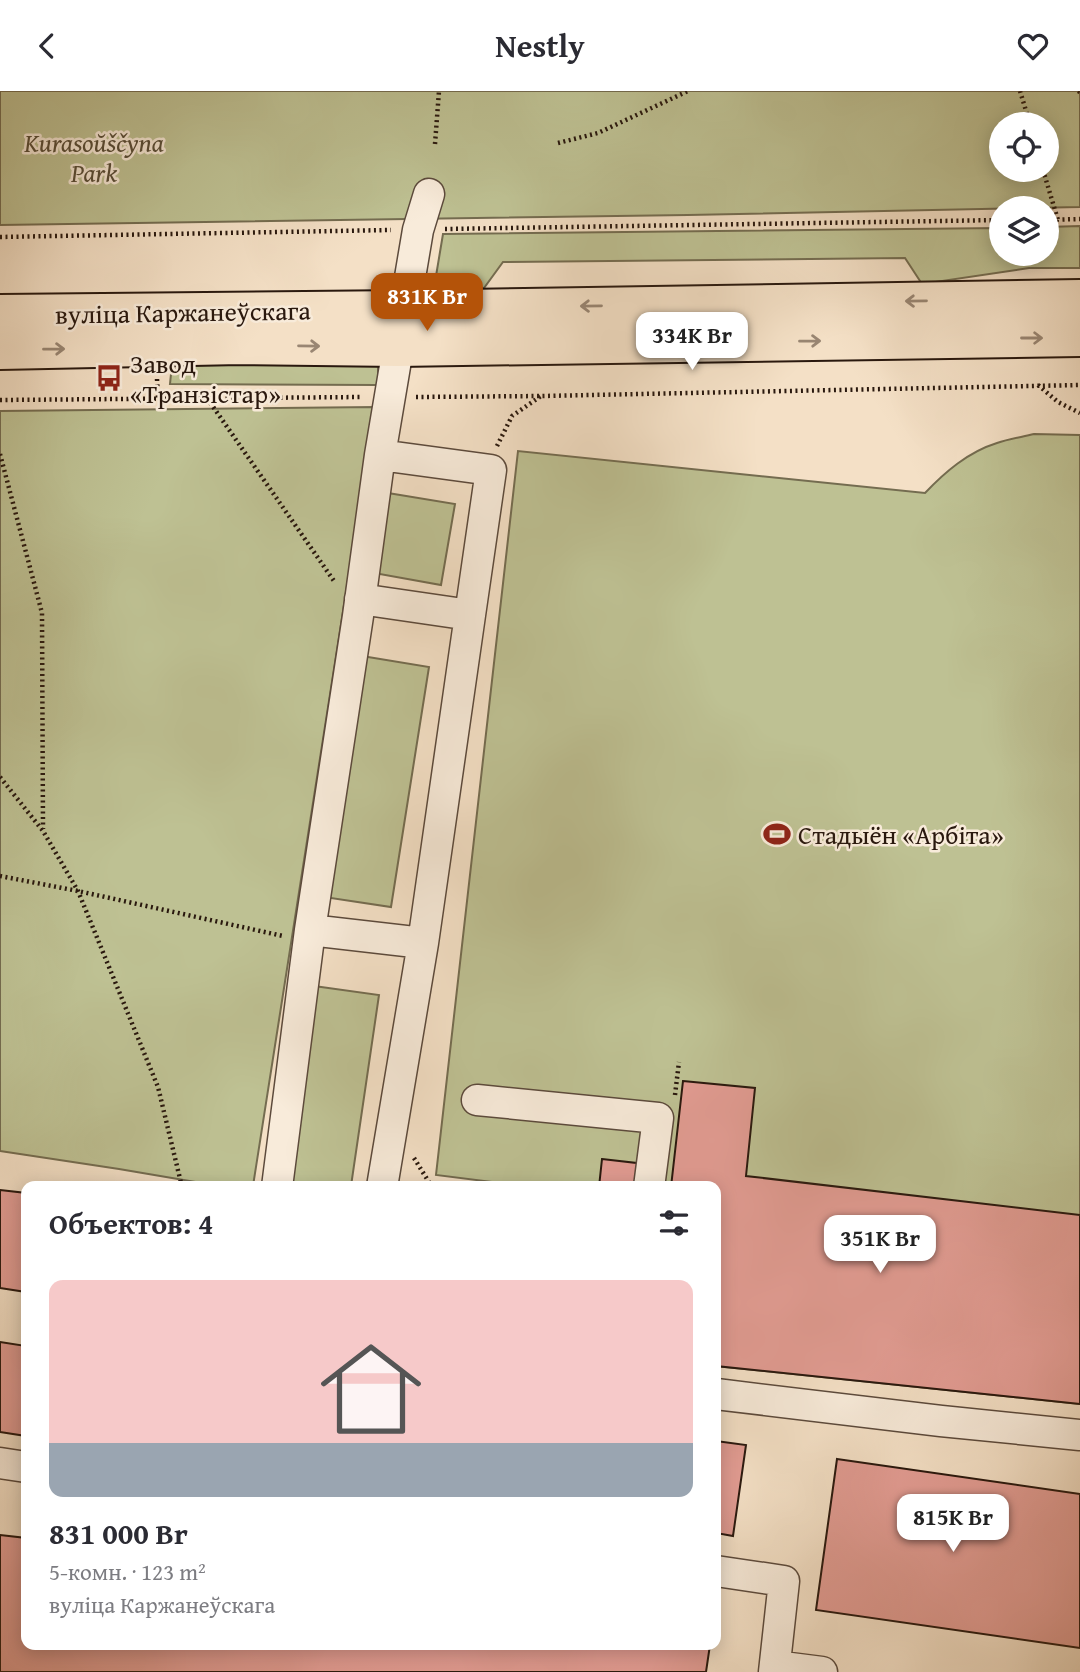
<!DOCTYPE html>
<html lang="ru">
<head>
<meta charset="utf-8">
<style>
	body { margin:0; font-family:"Gentium Book Plus",serif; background:#f2f2f3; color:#2b2b33; height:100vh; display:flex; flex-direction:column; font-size:26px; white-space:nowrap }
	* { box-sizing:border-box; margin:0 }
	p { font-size:23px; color:#7c7c81 }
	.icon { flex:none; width:38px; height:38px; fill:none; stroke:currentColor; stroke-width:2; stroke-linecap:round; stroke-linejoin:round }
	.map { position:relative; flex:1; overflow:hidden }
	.panel { position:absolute; left:21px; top:1090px; width:700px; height:469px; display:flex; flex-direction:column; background:#fff; border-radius:14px; box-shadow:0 4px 18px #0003 }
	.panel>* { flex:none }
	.tools { position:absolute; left:989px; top:21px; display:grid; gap:14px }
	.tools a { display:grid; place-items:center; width:70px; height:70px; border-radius:50%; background:#fff; box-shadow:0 4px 18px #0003; font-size:35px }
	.price { position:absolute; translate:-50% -60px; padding:0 16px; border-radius:14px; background:#fff; color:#222; font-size:23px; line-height:46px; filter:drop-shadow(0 2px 4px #0008) }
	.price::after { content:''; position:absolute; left:50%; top:42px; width:21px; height:16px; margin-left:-10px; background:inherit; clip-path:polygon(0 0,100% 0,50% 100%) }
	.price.active { background:#b45309; color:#fff }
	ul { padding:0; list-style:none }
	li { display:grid; align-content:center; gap:14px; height:371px; padding:0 28px }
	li+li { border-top:2px solid #e1e1e2 }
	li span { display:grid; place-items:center; height:217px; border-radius:14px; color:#555 }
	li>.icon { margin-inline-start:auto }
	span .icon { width:126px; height:126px; fill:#fffc; stroke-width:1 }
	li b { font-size:30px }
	h2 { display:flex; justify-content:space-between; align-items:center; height:84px; padding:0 28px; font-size:30px }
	header { display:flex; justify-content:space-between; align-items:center; height:91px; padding:0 28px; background:#fff; font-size:32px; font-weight:700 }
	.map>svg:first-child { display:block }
	.green { fill:#bec193; stroke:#746c50; stroke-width:2; fill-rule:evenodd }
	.building { fill:#e29c93; stroke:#29180e; stroke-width:2 }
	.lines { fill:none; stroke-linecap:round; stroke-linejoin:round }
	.minor-casing { stroke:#5c4a3c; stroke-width:33 }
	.major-casing { stroke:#29180e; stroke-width:42 }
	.path { stroke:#29180e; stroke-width:4.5; stroke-dasharray:2 3.5; stroke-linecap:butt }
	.minor { stroke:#f8ebda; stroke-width:30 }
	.major { stroke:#f4e0c6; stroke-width:38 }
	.oneway { stroke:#998673 }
	.labels { text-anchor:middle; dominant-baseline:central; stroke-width:5; stroke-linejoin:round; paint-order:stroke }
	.park-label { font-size:26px; font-style:italic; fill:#564b36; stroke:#f8ebda }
	.street-label { font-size:26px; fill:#29180e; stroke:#f8ebda }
	.poi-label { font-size:26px; fill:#29180e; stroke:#f8ebda; text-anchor:start }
</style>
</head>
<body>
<header><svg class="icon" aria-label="back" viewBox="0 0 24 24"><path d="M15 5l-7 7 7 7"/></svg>Nestly<svg class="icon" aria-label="heart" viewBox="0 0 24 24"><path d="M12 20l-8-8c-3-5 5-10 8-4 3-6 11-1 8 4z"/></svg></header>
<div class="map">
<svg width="1080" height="1581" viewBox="0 0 1080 1581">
	<rect width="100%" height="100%" fill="#f4e0c6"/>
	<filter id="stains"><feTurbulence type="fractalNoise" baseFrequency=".00286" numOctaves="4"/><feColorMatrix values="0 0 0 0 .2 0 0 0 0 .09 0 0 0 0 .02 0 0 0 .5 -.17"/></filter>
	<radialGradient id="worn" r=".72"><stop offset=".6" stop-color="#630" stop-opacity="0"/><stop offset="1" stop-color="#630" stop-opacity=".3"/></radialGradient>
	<path class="green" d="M0 0H1080V116L688 124 0 134ZM1001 33H1046V79H1001Z
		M1080 135V177H1029L922 193 905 167 503 171 484 197H434L443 143 1001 137V163H1046L1047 136Z
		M378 271V294L170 293 171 283 182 273Z
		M375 316 253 1095H219L119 1078 0 1060V320Z
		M1034 343 1080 344V1313L716 1275V1096H531L436 1084 518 360 925 402C945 381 968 361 997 352 1009 348 1022 346 1034 343Z
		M388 402 455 413 441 494 374 482Z
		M362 565 429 576 391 816 324 806Z
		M314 895 379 904 351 1095 285 1096Z"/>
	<path class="building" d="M683 990 755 997 746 1085 1080 1124V1313L716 1275V1096H671Z
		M602 1068 645 1073 642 1096H599Z
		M0 1099 26 1102V1201L0 1197Z
		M0 1251 26 1255V1345L0 1341Z
		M716 1350 746 1354 733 1445 716 1442Z
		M837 1368 1080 1403V1557L816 1519Z
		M0 1444 26 1447V1554H710L706 1581H0Z"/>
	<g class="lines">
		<defs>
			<path id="minor" d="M380 364 491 379 470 524
				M360 508 470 524 423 852 382 1096
				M310 839 423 852
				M477 1009 658 1027 649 1096
				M277 1096 310 839 358 525 380 364 418 139 429 103
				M716 1303 941 1330 1080 1344
				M0 1372 26 1376
				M716 1480 784 1490 774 1581
				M775 1575 822 1581"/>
			<path id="major" d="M0 223 405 219 1080 208
				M0 259 240 254 398 256 1080 246"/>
		</defs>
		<use href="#minor" class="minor-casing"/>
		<use href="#major" class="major-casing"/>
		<path class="path" d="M1020 0 1030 33
			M1078 0 1080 1
			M558 52 598 42 688 0
			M435 53 439 0
			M1043 79 1058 129
			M1046 129 1080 128
			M445 138 1001 129
			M0 146 391 139
			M157 288 158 307
			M1038 294 1058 311 1080 322
			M416 306 542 305 1080 294
			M207 307 334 490
			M0 309 362 306
			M497 355 512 325 541 305
			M0 363 42 522 43 738
			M0 686 43 740 78 800 158 996 182 1096
			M0 785 78 800 283 845
			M675 1004 679 971
			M414 1067 432 1096"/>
		<use href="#minor" class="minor"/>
		<use href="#major" class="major"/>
	</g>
	<defs><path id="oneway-shaft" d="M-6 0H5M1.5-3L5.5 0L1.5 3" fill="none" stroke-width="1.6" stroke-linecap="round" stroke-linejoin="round" transform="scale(1.75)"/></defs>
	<g class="oneway">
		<use href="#oneway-shaft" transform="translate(916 210) rotate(179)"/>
		<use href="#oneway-shaft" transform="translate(591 215) rotate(179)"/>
		<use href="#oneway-shaft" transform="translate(1032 247)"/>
		<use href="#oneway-shaft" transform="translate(810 250) rotate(-1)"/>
		<use href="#oneway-shaft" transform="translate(309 255) rotate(1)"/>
		<use href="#oneway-shaft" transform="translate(54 258) rotate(-1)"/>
	</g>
	<defs>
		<symbol id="bus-bare" viewBox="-9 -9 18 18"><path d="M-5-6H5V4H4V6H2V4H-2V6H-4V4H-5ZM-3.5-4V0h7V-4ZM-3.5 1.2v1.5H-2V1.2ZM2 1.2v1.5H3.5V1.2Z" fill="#8f2418" stroke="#f8ebda" stroke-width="2.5" paint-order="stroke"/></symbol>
		<symbol id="stadium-bare" viewBox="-9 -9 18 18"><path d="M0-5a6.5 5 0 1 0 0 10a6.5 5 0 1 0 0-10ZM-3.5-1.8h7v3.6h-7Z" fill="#8f2418" stroke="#f8ebda" stroke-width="2.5" paint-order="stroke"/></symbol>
	</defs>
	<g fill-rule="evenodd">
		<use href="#bus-bare" x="90" y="268" width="38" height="38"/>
		<use href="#stadium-bare" x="758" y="724" width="38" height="38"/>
	</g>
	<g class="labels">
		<g class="park-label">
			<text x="94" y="51">Kurasoŭščyna<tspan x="94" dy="30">Park</tspan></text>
		</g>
		<g class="street-label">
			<text transform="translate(183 221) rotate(-1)">вуліца Каржанеўскага</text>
		</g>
		<g class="poi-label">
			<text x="130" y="272">Завод<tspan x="130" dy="30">«Транзістар»</tspan></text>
			<text x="798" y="743">Стадыён «Арбіта»</text>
		</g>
	</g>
	<rect width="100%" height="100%" filter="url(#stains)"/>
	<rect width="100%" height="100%" fill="url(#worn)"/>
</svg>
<div class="tools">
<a><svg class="icon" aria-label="locate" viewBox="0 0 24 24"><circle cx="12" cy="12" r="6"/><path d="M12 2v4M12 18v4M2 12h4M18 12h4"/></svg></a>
<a><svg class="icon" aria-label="layers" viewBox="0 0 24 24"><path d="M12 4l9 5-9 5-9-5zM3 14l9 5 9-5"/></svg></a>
</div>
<b class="price active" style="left:427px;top:242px">831K Br</b>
<b class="price" style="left:692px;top:281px">334K Br</b>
<b class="price" style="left:880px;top:1184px">351K Br</b>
<b class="price" style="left:953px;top:1463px">815K Br</b>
<section class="panel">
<h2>Объектов: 4<svg class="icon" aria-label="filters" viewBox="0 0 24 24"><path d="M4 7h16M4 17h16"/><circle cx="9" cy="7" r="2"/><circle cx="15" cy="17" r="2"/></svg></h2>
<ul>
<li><span style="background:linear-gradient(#f6c9c9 75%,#9aa5b1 0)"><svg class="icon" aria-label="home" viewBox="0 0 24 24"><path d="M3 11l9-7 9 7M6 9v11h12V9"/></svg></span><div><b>831 000 Br</b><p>5-комн. · 123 m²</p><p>вуліца Каржанеўскага</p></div></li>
</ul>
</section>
</div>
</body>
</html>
